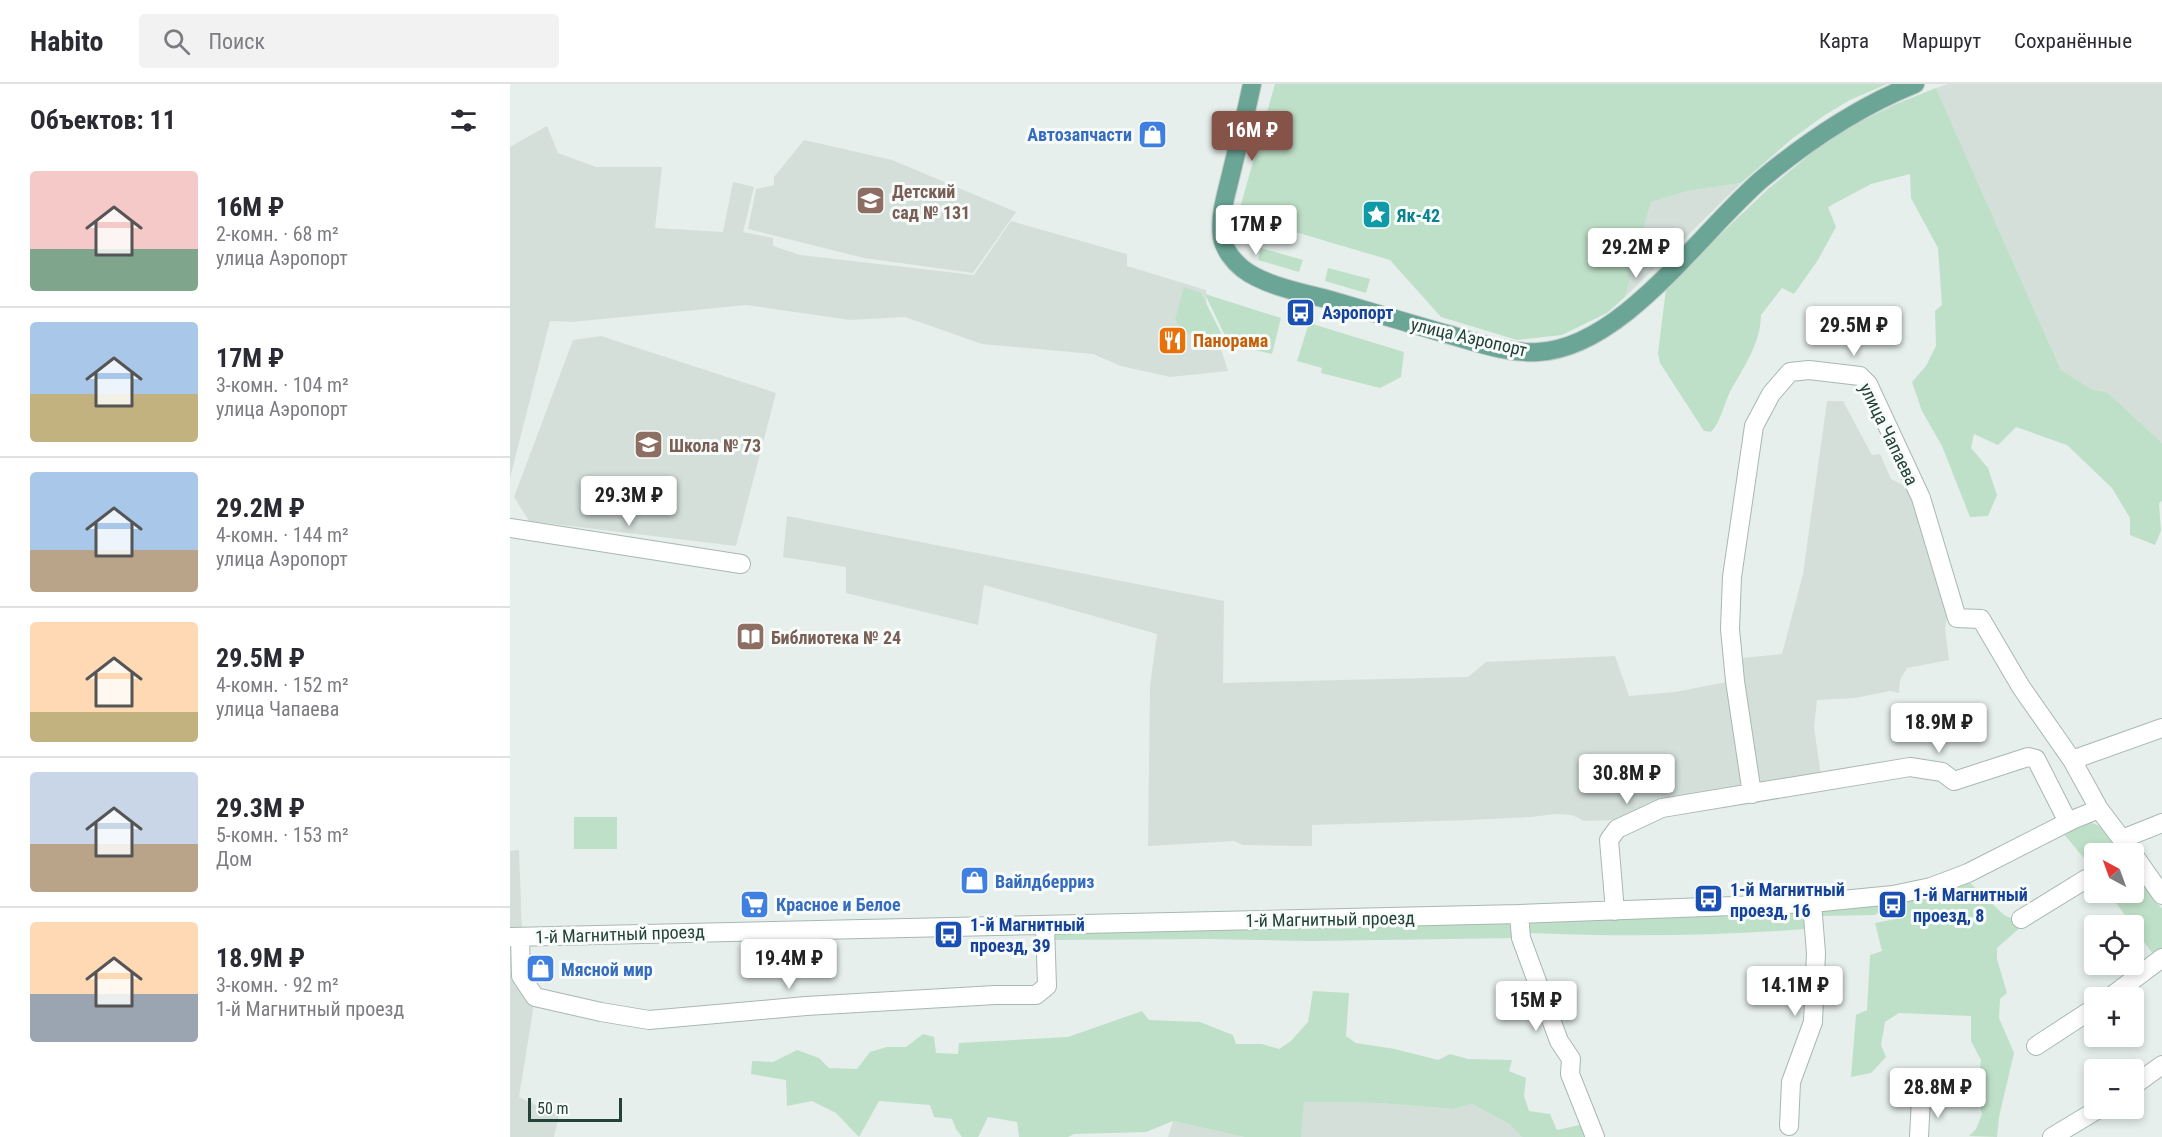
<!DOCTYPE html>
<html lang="ru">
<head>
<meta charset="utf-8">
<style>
	body { margin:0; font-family:"Roboto Condensed",sans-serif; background:#f2f2f3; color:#2b2b33; height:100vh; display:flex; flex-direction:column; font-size:22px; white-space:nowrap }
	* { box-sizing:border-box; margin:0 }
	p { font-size:20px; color:#7c7c81 }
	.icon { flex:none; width:33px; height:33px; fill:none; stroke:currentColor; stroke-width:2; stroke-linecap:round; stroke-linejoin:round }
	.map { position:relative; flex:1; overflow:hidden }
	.side { display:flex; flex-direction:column; background:#fff; width:510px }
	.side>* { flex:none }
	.needle { width:39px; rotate:319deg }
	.controls { position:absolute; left:1574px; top:759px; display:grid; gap:12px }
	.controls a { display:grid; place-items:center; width:60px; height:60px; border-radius:6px; background:#fff; box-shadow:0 3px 9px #0003; font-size:30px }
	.scale { position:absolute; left:18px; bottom:15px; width:94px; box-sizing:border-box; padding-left:6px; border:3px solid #24423a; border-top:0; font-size:16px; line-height:21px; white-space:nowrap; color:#24423a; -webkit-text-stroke:4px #f7fbf9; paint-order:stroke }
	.price { position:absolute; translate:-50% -51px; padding:0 14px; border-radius:6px; background:#fff; color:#222; font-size:20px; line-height:39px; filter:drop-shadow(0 2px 3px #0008) }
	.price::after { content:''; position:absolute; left:50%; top:36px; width:18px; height:14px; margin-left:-9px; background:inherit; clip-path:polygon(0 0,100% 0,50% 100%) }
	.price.on { background:#855347; color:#fff }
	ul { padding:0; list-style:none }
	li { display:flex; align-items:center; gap:18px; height:150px; padding:0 30px }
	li+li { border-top:2px solid #e1e1e2 }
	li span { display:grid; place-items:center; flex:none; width:168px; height:120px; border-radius:6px; color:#555 }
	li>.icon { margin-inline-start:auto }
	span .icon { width:72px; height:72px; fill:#fffc; stroke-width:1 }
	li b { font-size:26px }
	h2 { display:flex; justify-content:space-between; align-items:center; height:72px; padding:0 30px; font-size:26px }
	header { display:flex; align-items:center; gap:36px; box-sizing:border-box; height:84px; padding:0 30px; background:#fff; border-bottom:2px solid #e1e1e2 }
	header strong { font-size:28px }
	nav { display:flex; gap:33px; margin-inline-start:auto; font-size:21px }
	.search { width:420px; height:54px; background:#f2f2f3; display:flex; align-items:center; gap:15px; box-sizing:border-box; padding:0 21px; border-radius:6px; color:#7c7c81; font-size:22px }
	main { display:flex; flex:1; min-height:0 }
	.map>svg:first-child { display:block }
	.built { fill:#d4dfda }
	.green { fill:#bfe0c8 }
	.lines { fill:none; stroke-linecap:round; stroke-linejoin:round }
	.minor-casing { stroke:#a8b8b2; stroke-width:20 }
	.major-casing { stroke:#c2cac8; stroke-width:20 }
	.minor { stroke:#fff; stroke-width:18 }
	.major { stroke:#6aa596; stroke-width:18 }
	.labels { text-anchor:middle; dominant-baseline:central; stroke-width:6; stroke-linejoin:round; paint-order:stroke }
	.shop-label { font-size:18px; font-weight:bold; fill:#366cbe; stroke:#f7fbf9; text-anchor:start }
	.education-label { font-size:18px; font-weight:bold; fill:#785e54; stroke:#f7fbf9; text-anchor:start }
	.culture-label { font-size:18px; font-weight:bold; fill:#0d838f; stroke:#f7fbf9; text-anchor:start }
	.transit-label { font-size:18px; font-weight:bold; fill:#164399; stroke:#f7fbf9; text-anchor:start }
	.street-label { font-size:18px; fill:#24423a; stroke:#f7fbf9 }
	.food-label { font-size:18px; font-weight:bold; fill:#c56008; stroke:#f7fbf9; text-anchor:start }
</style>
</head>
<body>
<header>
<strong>Habito</strong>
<div class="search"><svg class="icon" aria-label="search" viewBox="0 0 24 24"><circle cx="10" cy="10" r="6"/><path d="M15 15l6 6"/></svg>Поиск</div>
<nav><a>Карта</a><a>Маршрут</a><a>Сохранённые</a></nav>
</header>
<main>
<section class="side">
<h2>Объектов: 11<svg class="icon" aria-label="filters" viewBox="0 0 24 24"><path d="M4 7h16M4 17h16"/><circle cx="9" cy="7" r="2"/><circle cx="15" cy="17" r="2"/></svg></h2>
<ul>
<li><span style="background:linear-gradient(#f6c9c9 65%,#7fa58c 0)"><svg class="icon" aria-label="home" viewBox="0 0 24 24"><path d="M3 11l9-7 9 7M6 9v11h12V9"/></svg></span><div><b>16M ₽</b><p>2-комн. · 68 m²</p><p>улица Аэропорт</p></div></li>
<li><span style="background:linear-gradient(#a9c7e8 60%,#c2b280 0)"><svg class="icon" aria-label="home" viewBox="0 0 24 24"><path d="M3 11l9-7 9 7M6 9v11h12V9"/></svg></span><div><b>17M ₽</b><p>3-комн. · 104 m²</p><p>улица Аэропорт</p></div></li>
<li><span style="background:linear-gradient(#a9c7e8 65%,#b9a48a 0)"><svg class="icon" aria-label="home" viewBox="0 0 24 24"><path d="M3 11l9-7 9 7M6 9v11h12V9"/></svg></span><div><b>29.2M ₽</b><p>4-комн. · 144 m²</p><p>улица Аэропорт</p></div></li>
<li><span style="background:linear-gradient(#ffd9b3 75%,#c2b280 0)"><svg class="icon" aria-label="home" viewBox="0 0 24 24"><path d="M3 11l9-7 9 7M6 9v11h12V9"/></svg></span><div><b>29.5M ₽</b><p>4-комн. · 152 m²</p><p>улица Чапаева</p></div></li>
<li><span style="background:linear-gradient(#c9d6e8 60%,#b9a48a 0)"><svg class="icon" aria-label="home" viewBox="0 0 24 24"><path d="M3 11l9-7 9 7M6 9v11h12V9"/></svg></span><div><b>29.3M ₽</b><p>5-комн. · 153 m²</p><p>Дом</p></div></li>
<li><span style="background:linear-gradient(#ffd9b3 60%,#9aa5b1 0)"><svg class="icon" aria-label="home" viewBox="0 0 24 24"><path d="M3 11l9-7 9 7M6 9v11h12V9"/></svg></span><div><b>18.9M ₽</b><p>3-комн. · 92 m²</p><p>1-й Магнитный проезд</p></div></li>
</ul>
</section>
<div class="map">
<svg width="1652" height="1053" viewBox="0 0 1652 1053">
	<rect width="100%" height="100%" fill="#e6efeb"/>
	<path class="built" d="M1438 0H1652V359L1597 308 1583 306 1551 286 1426 4Z
		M37 42 48 69 86 83H152L145 144 213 148 223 98 244 103 233 148 263 154V162L290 171 464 191 501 137 617 170V182L696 206 698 260 711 265 718 287 660 293 611 282 583 270 472 260 395 233 340 236 237 221 61 238 40 237 0 394V63Z
		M294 56 382 76 506 128 463 189 354 174 238 145 246 105 264 101V93Z
		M1231 99 1122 206 1115 213 1141 118 1178 107Z
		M91 252 266 309 226 462 19 437 4 413 63 256Z
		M1317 317H1333L1362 371 1370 370 1381 395 1399 404 1438 528 1435 544 1439 576 1397 584 1390 596 1389 609 1380 607 1345 614 1307 616 1304 643 1311 692 1249 701 1232 574 1272 570 1293 490Z
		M277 432 714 517 713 599 958 593 976 578 1105 572 1119 612 1165 608 1222 597 1233 703 1147 715 1120 733 1104 736 1074 737 1062 731 1046 730 1021 733 959 736 802 741V762L733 761 724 757 638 762 640 602 647 550 474 501 468 541 336 509V483L273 473Z
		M9 766 12 847 0 846V767Z
		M0 860H2L24 920 9 1013 49 1032 44 1053H0Z
		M793 1018 869 1019 943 1025 962 1020 999 1040 1012 1053H791Z
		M663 1037 734 1053H658Z"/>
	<path class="green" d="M765 0H1377L1340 16 1315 31 1283 54 1231 99 1178 107 1141 118 1115 213 1097 229 1052 251 1007 256 931 233 880 176 728 131Z
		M1426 4 1551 286 1583 306 1597 308 1652 359V417L1649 419 1651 447 1645 461 1620 451V434L1602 404 1557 361 1506 343 1488 361 1464 350 1461 364 1478 384 1487 411 1478 432 1460 433 1432 362 1412 327 1402 298 1416 282 1426 262 1425 227 1432 221 1428 164 1401 114 1400 90 1361 100 1318 123 1326 143 1308 176 1284 210 1272 204 1251 231C1251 260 1232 285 1219 310 1213 323 1211 337 1201 348L1194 347 1150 279 1148 269 1156 205 1168 191 1258 105 1325 50 1386 20Z
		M751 164 793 176 789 188 748 176Z
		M818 184 860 195 856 209 815 197Z
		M674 203 691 209 717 261 673 248 665 236Z
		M695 210 771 234 762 270 719 260Z
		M799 239 894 268 891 293 870 304 811 289 812 284 787 277Z
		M64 733H107V765H64Z
		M1574 738C1595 739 1600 752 1612 767L1611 769 1584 770V786L1552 748Z
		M1623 785 1652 825V868L1645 873 1599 809 1623 808Z
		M1457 796 1494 831 1510 838 1513 841 1487 864V875L1497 909 1490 915 1489 934 1504 969 1489 1033 1487 1053 1459 1052 1466 1045 1472 1030 1467 1010 1471 976 1461 957V932L1389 929 1375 938 1371 961 1376 973 1361 989 1341 993 1346 931 1357 926 1360 871 1372 867 1365 839 1386 835 1385 815Z
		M1367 818 1370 827 1365 831 1310 832V822Z
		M1297 826 1295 845C1204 852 1112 853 1020 849L1014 854 1016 834Z
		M1005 835 1008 854 801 857 697 855 539 856V848Z
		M803 907 839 909 836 952 846 959 885 965 928 976 940 970 958 975 1002 976 999 987 1016 994 1014 1012 1019 1027 1040 1030 1047 1046 1074 1040 1078 1053H1012L999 1040 962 1020 943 1025 869 1019 794 1018 791 1053H734L663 1037 636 1048 564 1050 558 1053H509L507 1038 478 1033 468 1053H452L446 1045 442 1035 424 1033 420 1021 369 1017 349 1053 326 1029 302 1017 277 1022 276 996 241 990 242 977 263 978 287 966 309 974 319 984 347 985 360 968 377 963H396L413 950 424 953 426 969 448 970 449 959 558 953 632 927 639 936 690 938 723 951 726 960H752L769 965 781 957 798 938Z"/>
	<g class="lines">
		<defs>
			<path id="minor" d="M0 444 231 480
				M1562 676 1652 644
				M1242 710 1225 597 1220 545 1222 493 1244 342 1261 310 1280 288 1299 286 1350 292 1358 300 1411 414 1447 534 1471 535 1511 603 1562 676 1589 725 1623 770
				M1612 755 1652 739
				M1623 770 1652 811
				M1105 827 1099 756 1107 745 1152 724 1400 683 1432 688 1444 697 1518 673 1526 675 1558 738
				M1009 830 1011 854 1049 957 1061 975 1060 990 1085 1053
				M1511 835 1576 795 1584 793
				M0 853 1009 830 1302 819 1383 811 1421 803 1458 789 1562 736 1589 725
				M10 854 11 892 25 913 91 928 139 936 296 922 485 911H526L537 902 535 841
				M1599 914 1652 874
				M1526 962 1584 924
				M1623 1002 1652 981
				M1279 1042 1281 998 1303 938 1306 869 1302 819
				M1409 1053 1411 1015
				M1542 1053 1590 1024"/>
			<path id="major" d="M742 0C736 29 729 57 722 86 717 108 709 130 712 153 714 165 723 177 733 185 755 202 794 209 820 216 858 227 895 238 933 249 963 257 996 270 1028 268 1113 264 1191 147 1252 95 1299 56 1348 23 1405 0"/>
		</defs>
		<use href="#minor" class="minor-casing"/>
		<use href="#major" class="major-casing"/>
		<use href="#minor" class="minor"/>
		<use href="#major" class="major"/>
	</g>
	<defs>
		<symbol id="shop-square" viewBox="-11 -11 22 22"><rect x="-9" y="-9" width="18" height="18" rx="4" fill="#3f7fe0" stroke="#f7fbf9"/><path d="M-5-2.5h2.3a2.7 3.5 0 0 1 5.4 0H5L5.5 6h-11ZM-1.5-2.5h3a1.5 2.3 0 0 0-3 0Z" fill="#fff"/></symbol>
		<symbol id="school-square" viewBox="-11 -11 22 22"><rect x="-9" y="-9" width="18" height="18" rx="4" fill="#8d6e63" stroke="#f7fbf9"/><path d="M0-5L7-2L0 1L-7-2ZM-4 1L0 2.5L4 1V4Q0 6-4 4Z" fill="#fff"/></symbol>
		<symbol id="sight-square" viewBox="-11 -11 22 22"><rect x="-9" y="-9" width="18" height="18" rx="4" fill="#0f9aa8" stroke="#f7fbf9"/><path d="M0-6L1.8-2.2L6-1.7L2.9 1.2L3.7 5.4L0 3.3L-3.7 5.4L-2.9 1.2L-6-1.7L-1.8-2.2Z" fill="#fff"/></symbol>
		<symbol id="bus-square" viewBox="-11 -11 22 22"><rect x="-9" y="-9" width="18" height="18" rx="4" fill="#1a4fb4" stroke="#f7fbf9"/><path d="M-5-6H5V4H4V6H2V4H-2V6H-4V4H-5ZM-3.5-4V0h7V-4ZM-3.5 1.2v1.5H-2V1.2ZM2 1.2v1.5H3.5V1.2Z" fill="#fff"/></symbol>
		<symbol id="restaurant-square" viewBox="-11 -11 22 22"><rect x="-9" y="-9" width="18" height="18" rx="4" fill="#e8710a" stroke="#f7fbf9"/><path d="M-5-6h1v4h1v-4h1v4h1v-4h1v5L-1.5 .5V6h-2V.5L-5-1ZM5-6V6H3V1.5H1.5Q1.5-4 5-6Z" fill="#fff"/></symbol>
		<symbol id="library-square" viewBox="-11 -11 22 22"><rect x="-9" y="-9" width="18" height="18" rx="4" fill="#8d6e63" stroke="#f7fbf9"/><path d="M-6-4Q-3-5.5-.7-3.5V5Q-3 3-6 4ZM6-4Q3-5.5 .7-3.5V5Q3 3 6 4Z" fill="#fff"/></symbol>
		<symbol id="supermarket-square" viewBox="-11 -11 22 22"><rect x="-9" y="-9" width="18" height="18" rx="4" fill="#3f7fe0" stroke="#f7fbf9"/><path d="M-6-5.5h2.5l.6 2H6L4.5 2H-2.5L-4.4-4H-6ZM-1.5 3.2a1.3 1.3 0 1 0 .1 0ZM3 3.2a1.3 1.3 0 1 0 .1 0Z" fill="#fff"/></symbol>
	</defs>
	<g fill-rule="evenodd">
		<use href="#shop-square" x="626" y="34" width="33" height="33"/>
		<use href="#school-square" x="344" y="100" width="33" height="33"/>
		<use href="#sight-square" x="850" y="114" width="33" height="33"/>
		<use href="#bus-square" x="774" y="212" width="33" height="33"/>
		<use href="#restaurant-square" x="646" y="240" width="33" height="33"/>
		<use href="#school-square" x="122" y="344" width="33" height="33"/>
		<use href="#library-square" x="224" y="536" width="33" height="33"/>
		<use href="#shop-square" x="448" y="780" width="33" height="33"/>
		<use href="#bus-square" x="1182" y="798" width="33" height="33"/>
		<use href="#supermarket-square" x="228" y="804" width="33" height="33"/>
		<use href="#bus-square" x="1366" y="804" width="33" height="33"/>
		<use href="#bus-square" x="422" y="834" width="33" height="33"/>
		<use href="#shop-square" x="14" y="868" width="33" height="33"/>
	</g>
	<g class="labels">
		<g class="shop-label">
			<text x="622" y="50" text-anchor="end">Автозапчасти</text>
			<text x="485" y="797">Вайлдберриз</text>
			<text x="266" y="820">Красное и Белое</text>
			<text x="51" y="885">Мясной мир</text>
		</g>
		<g class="education-label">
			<text x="382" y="107">Детский<tspan x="382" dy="21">сад № 131</tspan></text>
			<text x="159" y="361">Школа № 73</text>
			<text x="261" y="553">Библиотека № 24</text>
		</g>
		<g class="culture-label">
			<text x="887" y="131">Як-42</text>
		</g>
		<g class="transit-label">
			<text x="812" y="228">Аэропорт</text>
			<text x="1220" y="805">1-й Магнитный<tspan x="1220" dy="21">проезд, 16</tspan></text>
			<text x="1403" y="810">1-й Магнитный<tspan x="1403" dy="21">проезд, 8</tspan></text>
			<text x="460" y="840">1-й Магнитный<tspan x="460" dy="21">проезд, 39</tspan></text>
		</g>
		<g class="street-label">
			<text transform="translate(959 253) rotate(13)">улица Аэропорт</text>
			<text transform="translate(1379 350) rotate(64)">улица Чапаева</text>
			<text transform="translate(820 835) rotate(-1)">1-й Магнитный проезд</text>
			<text transform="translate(110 850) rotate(-2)">1-й Магнитный проезд</text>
		</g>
		<g class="food-label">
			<text x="683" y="256">Панорама</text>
		</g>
	</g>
</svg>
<div class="controls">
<a><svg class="needle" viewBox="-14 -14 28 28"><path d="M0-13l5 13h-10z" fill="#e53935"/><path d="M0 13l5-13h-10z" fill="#7c7c81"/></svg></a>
<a><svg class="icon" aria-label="locate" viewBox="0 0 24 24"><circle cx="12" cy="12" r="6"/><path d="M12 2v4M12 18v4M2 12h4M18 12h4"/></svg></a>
<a>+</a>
<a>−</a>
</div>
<div class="scale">50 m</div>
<b class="price on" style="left:742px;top:78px">16M ₽</b>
<b class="price" style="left:746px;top:172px">17M ₽</b>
<b class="price" style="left:1126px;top:195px">29.2M ₽</b>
<b class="price" style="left:1344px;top:273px">29.5M ₽</b>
<b class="price" style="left:119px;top:443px">29.3M ₽</b>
<b class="price" style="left:1429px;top:670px">18.9M ₽</b>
<b class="price" style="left:1117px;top:721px">30.8M ₽</b>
<b class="price" style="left:279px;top:906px">19.4M ₽</b>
<b class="price" style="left:1285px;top:933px">14.1M ₽</b>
<b class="price" style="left:1026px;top:948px">15M ₽</b>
<b class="price" style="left:1428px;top:1035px">28.8M ₽</b>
</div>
</main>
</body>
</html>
